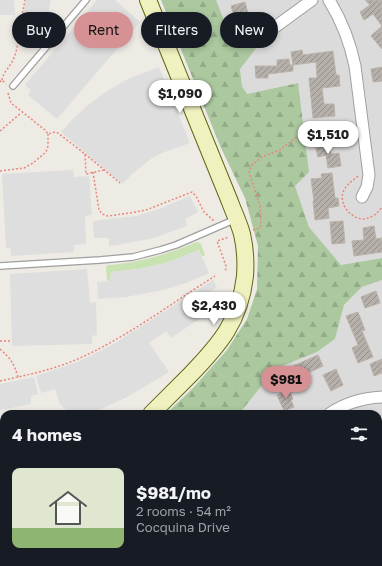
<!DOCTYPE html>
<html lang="en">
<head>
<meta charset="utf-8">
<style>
	body { margin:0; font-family:"Golos Text",sans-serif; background:#20242c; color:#f1f3f6; height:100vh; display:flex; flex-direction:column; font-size:15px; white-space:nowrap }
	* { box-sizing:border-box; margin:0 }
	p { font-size:13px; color:#9ea1a6 }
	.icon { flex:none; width:22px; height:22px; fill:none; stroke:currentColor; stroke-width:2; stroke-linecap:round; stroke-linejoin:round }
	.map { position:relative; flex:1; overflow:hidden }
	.panel { position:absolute; left:0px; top:410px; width:382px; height:156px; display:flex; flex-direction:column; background:#171b24; border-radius:12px 12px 0 0; box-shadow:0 2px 6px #0003 }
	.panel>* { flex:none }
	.banner { position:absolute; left:12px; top:12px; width:358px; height:36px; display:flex; gap:8px }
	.price { position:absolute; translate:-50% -34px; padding:0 9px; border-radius:14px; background:#fff; color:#222; font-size:13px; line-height:26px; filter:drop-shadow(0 1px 2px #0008) }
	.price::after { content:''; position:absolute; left:50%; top:24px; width:12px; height:9px; margin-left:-6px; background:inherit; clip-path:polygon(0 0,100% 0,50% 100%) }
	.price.on { background:#d59193; color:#111 }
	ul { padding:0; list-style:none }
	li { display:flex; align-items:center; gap:12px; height:100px; padding:0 12px }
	li span { display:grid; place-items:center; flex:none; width:112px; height:80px; border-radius:8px; color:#555 }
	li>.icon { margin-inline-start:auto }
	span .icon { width:48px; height:48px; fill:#fffc; stroke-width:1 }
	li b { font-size:17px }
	h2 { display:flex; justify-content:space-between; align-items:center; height:48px; padding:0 12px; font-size:17px }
	.pill { padding:0 14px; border-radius:18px; background:#171b24; box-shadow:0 2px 6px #0003; font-size:14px; line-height:36px }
	.pill.on { background:#d59193; color:#111 }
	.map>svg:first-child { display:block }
	.residential { fill:#dcdbdb }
	.commercial { fill:#ecd7d6 }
	.grass { fill:#c9e2b1 }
	.forest { fill:url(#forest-firs) }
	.parking { fill:#dedede }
	.building { fill:url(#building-hatch); stroke:#bdb2a9 }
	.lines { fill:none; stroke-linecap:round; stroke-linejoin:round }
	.lane-casing { stroke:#9f9f9f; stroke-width:8 }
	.street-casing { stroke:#9f9f9f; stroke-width:13 }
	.secondary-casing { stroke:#5e6712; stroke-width:18 }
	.path { stroke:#e8877b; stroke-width:1.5; stroke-dasharray:2 2; stroke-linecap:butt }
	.lane { stroke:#fff; stroke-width:5.5 }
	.street { stroke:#fff; stroke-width:11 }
	.secondary { stroke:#eff1bf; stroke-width:16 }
</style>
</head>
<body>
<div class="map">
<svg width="382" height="566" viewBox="0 0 382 566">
	<defs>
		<pattern id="forest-firs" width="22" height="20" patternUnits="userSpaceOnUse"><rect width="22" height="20" fill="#abc89f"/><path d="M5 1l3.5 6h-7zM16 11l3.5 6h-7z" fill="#93ab88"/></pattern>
		<pattern id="building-hatch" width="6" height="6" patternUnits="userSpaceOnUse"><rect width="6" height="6" fill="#b6b0ab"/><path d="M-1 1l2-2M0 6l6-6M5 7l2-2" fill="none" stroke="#938f8b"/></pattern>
	</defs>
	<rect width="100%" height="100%" fill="#eeebe5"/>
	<path class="residential" d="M216 0H382V258L341 265 309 227 295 186 298 83 247 94 242 86 240 68 243 38 230 35Z
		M382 280V566H238L237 562H378V414H239L275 369 317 352 335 339 344 305 362 287Z"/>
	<path class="commercial" d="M46 562H237L238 566H37Z"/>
	<path class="grass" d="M197 242 201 244 205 255 204 256H202L199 250 166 263 138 269 111 272 110 281H109L107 280 106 267 108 265C139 263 168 254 197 242Z"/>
	<path class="forest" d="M161 0H216L230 35 243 38 250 32 257 47 240 69 242 86 247 94 298 83 309 172 295 186 309 227 341 265 382 258V280L362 287 344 305 335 339 317 352 275 369 239 414H166L194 387 227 350 247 319 257 289 258 246 245 198 221 148Z
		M0 461H4V562H46L37 566H0Z"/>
	<path class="parking" d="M0 0H14L15 15H0Z
		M26 0H51L47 22 23 17Z
		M97 0H115L140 22 57 119 28 95 31 90 25 85Z
		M159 67 190 143 162 153 152 158 133 173 122 184 61 132 72 120 87 106 107 91 128 79Z
		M73 170 74 177 89 176 92 215 85 216 86 244 75 245 74 246V252L11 256V249L9 248H6L2 174Z
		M190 196 198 212 185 219 187 226 154 238 117 245 109 246V239L107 238H94L93 221 136 216 159 209Z
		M199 250 209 273 186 283 163 290 126 297 98 299 97 282 110 281 111 272 138 269 166 263Z
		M87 269 90 302 91 303 96 302 97 335 92 336V344L12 346 10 274Z
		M213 280 217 287 208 293 217 307 171 338 167 332H165L150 342V344L169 372 161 377 125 398 90 414H70L60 404 55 389 41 393 36 376 80 361 112 345Z
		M34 377 38 394 31 396V404L0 410V384Z"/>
	<path class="building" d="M365 0H382V49L371 36 382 26 373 14 364 20 360 12 370 5Z
		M245 2 249 18 236 22 231 6Z
		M302 50 303 55 333 51 336 75H339L340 86 322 88 324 104H334L335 116 313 118 309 78H317L316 62 293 65 291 52Z
		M289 59 290 65H293V71L268 74V78H256L255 66H277V60Z
		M382 67V81L373 82 371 69Z
		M328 142 331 154 339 153 341 166 328 168 326 155 318 157 315 144Z
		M332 173 335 198H338L339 206 328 208 329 218 315 220 313 201H314L311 179 322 178 321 174Z
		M343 221 345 243 332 244 330 222Z
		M374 226 376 239 382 238V252L354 256 352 241 364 240 363 228Z
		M376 291 380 303 365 308 361 297Z
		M358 312 365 330 362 331 373 357 358 363 352 348 358 345 346 316Z
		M318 355 323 366 289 382 284 370Z
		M382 359V373L374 376 370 364Z
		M336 369 343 385 331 391 323 375Z
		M289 390 293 399 291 400 294 407 284 411 277 395Z"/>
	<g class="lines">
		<defs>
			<path id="lane" d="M13 86 86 0
				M0 266 100 260 133 257 160 250 176 245 236 219"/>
			<path id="street" d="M329 0C342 21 350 42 355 66L369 175 367 187 362 197
				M275 27 312 0
				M329 414C345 403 362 398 382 397
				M378 537 379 536
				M312 566 321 562"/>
			<path id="secondary" d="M148 0 230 202C234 213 239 223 242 234 245 247 246 262 245 276 240 321 220 344 190 375 177 388 164 401 151 414
				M0 448H4"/>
		</defs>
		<use href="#lane" class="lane-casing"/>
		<use href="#street" class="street-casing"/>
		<use href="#secondary" class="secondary-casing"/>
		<path class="path" d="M21 21 25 0
			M2 80C3 72 10 67 13 60 17 52 18 41 20 32
			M0 82 2 80 6 84
			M8 93 11 103 45 130 48 134 55 132 58 133 85 154 86 174 104 170
			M0 131 21 113
			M85 154 120 183
			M0 171 24 168 33 163 46 152 48 146V134
			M93 172 99 210 102 214 108 216 130 213 146 210 192 192 196 196 204 212 213 220H214
			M358 176C352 181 346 185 343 192 339 205 351 219 364 219 372 218 378 213 382 207
			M253 230 260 228 261 224 260 206 249 172 251 166 254 163 264 156 280 150 298 136 304 133 308 132 324 133 347 131H354
			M225 270 226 269V266L217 241 229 237
			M0 341H12
			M0 349C10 358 14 363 18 377
			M0 381C23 376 46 371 68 363 121 342 167 306 215 276"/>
		<use href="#lane" class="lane"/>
		<use href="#street" class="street"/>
		<use href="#secondary" class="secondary"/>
	</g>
</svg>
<b class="price" style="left:180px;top:114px">$1,090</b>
<b class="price" style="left:328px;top:155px">$1,510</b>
<b class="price" style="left:214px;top:326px">$2,430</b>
<b class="price on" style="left:286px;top:400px">$981</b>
<div class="banner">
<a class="pill">Buy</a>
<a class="pill on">Rent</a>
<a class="pill">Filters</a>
<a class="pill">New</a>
</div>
<section class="panel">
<h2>4 homes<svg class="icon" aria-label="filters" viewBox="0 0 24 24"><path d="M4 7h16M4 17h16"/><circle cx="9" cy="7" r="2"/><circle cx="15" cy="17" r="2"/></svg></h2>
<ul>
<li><span style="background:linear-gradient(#dfe7d0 75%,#8fb573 0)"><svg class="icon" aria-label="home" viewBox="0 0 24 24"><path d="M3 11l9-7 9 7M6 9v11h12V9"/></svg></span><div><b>$981/mo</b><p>2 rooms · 54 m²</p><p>Cocquina Drive</p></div></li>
</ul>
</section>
</div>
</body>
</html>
